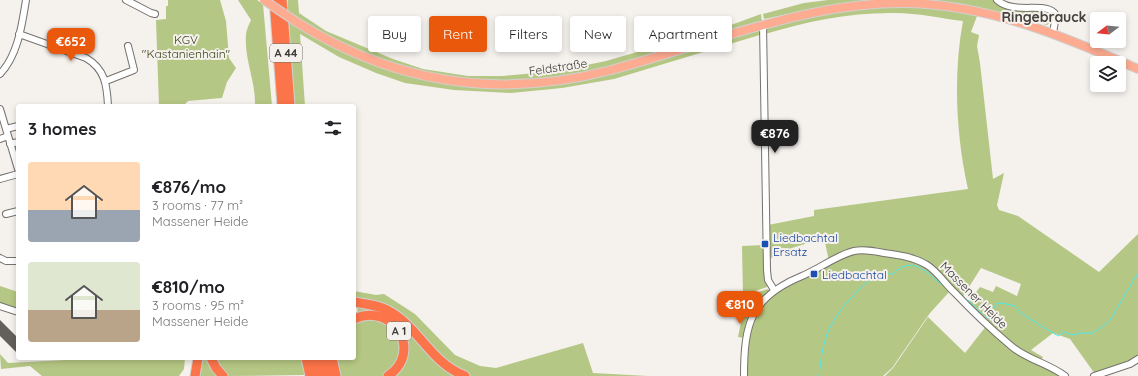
<!DOCTYPE html>
<html lang="en">
<head>
<meta charset="utf-8">
<style>
	body { margin:0; font-family:Quicksand,sans-serif; background:#f6f6f6; color:#202124; height:100vh; display:flex; flex-direction:column; font-size:15px; white-space:nowrap }
	* { box-sizing:border-box; margin:0 }
	p { font-size:13px; color:#757577 }
	.icon { flex:none; width:22px; height:22px; fill:none; stroke:currentColor; stroke-width:2; stroke-linecap:round; stroke-linejoin:round }
	.map { position:relative; flex:1; overflow:hidden }
	.panel { position:absolute; left:16px; top:104px; width:340px; height:256px; display:flex; flex-direction:column; background:#fff; border-radius:4px; box-shadow:0 2px 6px #0003 }
	.panel>* { flex:none }
	.banner { position:absolute; left:368px; top:16px; width:380px; height:36px; display:flex; gap:8px }
	.needle { width:26px; rotate:254deg }
	.fabs { position:absolute; left:1090px; top:12px; display:grid; gap:8px }
	.fabs a { display:grid; place-items:center; width:36px; height:36px; border-radius:4px; background:#fff; box-shadow:0 2px 6px #0003; font-size:20px }
	.price { position:absolute; translate:-50% -34px; padding:0 9px; border-radius:8px; background:#ea580c; color:#fff; font-size:13px; line-height:26px; filter:drop-shadow(0 1px 2px #0008) }
	.price::after { content:''; position:absolute; left:50%; top:24px; width:12px; height:9px; margin-left:-6px; background:inherit; clip-path:polygon(0 0,100% 0,50% 100%) }
	.price.active { background:#222; color:#fff }
	ul { padding:0; list-style:none }
	li { display:flex; align-items:center; gap:12px; height:100px; padding:0 12px }
	li span { display:grid; place-items:center; flex:none; width:112px; height:80px; border-radius:4px; color:#555 }
	li>.icon { margin-inline-start:auto }
	span .icon { width:48px; height:48px; fill:#fffc; stroke-width:1 }
	li b { font-size:17px }
	h2 { display:flex; justify-content:space-between; align-items:center; height:48px; padding:0 12px; font-size:17px }
	.chip { padding:0 14px; border-radius:4px; background:#fff; box-shadow:0 2px 6px #0003; font-size:14px; line-height:36px }
	.chip.active { background:#ea580c; color:#fff }
	.map>svg:first-child { display:block }
	.green { fill:#b5c784 }
	.lines { fill:none; stroke-linecap:round; stroke-linejoin:round }
	.stream { stroke:#50e9eb; stroke-width:1 }
	.building { fill:#63605c }
	.minor-casing { stroke:#75726e; stroke-width:8 }
	.major-casing { stroke:#d0d0cf; stroke-width:10 }
	.highway-casing { stroke:#d0d0cf; stroke-width:11 }
	.minor { stroke:#fff; stroke-width:6 }
	.major { stroke:#fdac92; stroke-width:8 }
	.highway { stroke:#fc7449; stroke-width:9 }
	.major-bridge-casing { stroke:#d0d0cf; stroke-width:10; stroke-linecap:butt }
	.major-bridge { stroke:#fdac92; stroke-width:8 }
	.transit-dot { fill:#1a4fb4; stroke:#f5f1ed; stroke-width:1.5 }
	.labels { text-anchor:middle; dominant-baseline:central; stroke-width:4; stroke-linejoin:round; paint-order:stroke }
	.shield { fill:#f5f1ed; stroke:#74726f; stroke-width:1 }
	.shield-label { font-size:11px; font-weight:bold; fill:#3c3b39 }
	.park-label { font-size:12px; fill:#3a431b; stroke:#f5f1ed }
	.street-label { font-size:12px; fill:#3c3b39; stroke:#f5f1ed }
	.transit-label { font-size:12px; fill:#164399; stroke:#f5f1ed; text-anchor:start }
	.quarter-label { font-size:14px; font-weight:bold; fill:#45423e; stroke:#f5f1ed }
</style>
</head>
<body>
<div class="map">
<svg width="1138" height="376" viewBox="0 0 1138 376">
	<rect width="100%" height="100%" fill="#f5f1ed"/>
	<path class="green" d="M168 0H220L226 21 229 58 236 68 227 82 222 98 188 101 183 106H159L156 20 166 19V6H168Z
		M238 0H257L263 4 272 106H255C256 82 244 59 246 35 246 30 249 25 251 20Z
		M288 0H298L299 13 326 31 393 59 423 69 468 76H503L558 71 606 61 731 25 761 14 762 23 610 67 559 78 505 83 455 79 389 64 322 34 288 11Z
		M828 0H881L827 6 764 19 763 14 804 3Z
		M916 0H993L1007 9 1014 10 1046 8 1052 15V21L1047 25 986 9 948 2Z
		M888 7 937 8 977 16 971 32 979 35 977 46 980 63 993 179 1004 173 997 205 999 210 1018 216 1099 272 1138 234V358L1095 374 1070 339 1053 333 1031 350 1043 357 1041 360 1023 353 967 304 980 287 993 292 996 286 1017 296 1021 284 981 268 962 298 929 264 864 248 829 261 824 238 792 248 769 259 768 225 814 216V210L968 189C956 135 953 75 963 21 939 18 914 12 890 13 847 13 805 22 765 34V28L831 12Z
		M289 22 318 39 345 52 416 77 454 85 509 88 559 83 763 29V34L614 79 562 88 511 93 454 90 405 83 376 73 339 57 300 34 305 106H294Z
		M766 245 767 287 743 295 742 246Z
		M859 252 904 257 927 266 950 291 930 313 892 368 883 376H746L748 339 757 311 775 291 845 256Z
		M0 286 18 292V308L0 303Z
		M768 289 769 291C753 307 750 317 744 338L738 337 744 308 741 297Z
		M354 291 376 295 384 294 415 314 455 355 480 366 496 368 583 343 593 373 648 376H471L458 371 441 360 400 315 354 300Z
		M357 304 385 310 460 376H393L404 364 398 325 358 314Z
		M928 317 965 353 987 325 1009 346 1062 376H885L893 368Z
		M380 318 398 333 400 361 385 376H340L337 358H354V322Z
		M0 354 8 363 65 360 73 358H185L184 369 179 376H42L30 366 1 369Z
		M200 358H208L218 376H197Z
		M215 358H302L306 375 226 376Z"/>
	<g class="lines">
		<path class="stream" d="M946 280 964 297
			M968 300 982 314
			M985 316 988 319 996 304 1002 303 1015 306 1022 314 1058 336 1064 332 1073 335 1080 333H1093L1102 327 1110 320 1138 273
			M819 376C821 358 823 338 833 322 841 308 866 278 881 274 885 273 890 274 893 274 912 255 925 271 941 284"/>
	</g>
	<path class="building" d="M0 320 18 338V354L0 336Z"/>
	<g class="lines">
		<defs>
			<path id="minor" d="M126 0 151 13 155 14
				M997 0C1015 16 1047 0 1056 15L1053 33
				M763 24 767 270 768 280 774 290
				M19 34 86 58C105 69 107 85 108 106
				M0 74C18 55 22 25 26 0
				M106 81 134 70 128 46
				M0 109 18 169
				M6 129 18 126
				M0 139 8 136
				M10 144 18 142
				M0 179 18 174
				M6 214 18 211
				M0 258 6 261H18
				M0 306 18 312
				M744 376C744 323 751 297 802 276 819 269 837 255 854 251 864 249 874 251 884 253 899 255 914 257 927 265 938 272 945 284 955 293 972 311 991 329 1010 345 1025 359 1048 363 1065 376
				M1094 376 1130 364 1138 359"/>
			<path id="major" d="M295 21C393 83 498 100 611 70 648 60 685 48 721 37 782 19 843 2 907 3 990 5 1063 36 1138 69"/>
			<path id="highway" d="M274 0 282 106
				M282 0 290 106
				M354 302C365 304 378 305 387 310 419 326 429 362 465 376
				M354 319C393 301 424 352 388 376
				M211 358 216 368 223 376
				M306 358 310 376
				M315 358 319 376
				M323 358 327 376
				M332 358 336 376
				M195 376 198 358"/>
		</defs>
		<use href="#minor" class="minor-casing"/>
		<use href="#major" class="major-casing"/>
		<use href="#highway" class="highway-casing"/>
		<use href="#minor" class="minor"/>
		<use href="#major" class="major"/>
		<use href="#highway" class="highway"/>
		<defs>
			<path id="major-bridge" d="M264 0 295 21"/>
		</defs>
		<use href="#major-bridge" class="major-bridge-casing"/>
		<use href="#major-bridge" class="major-bridge"/>
	</g>
	<g class="transit-dot">
		<rect x="761" y="240" width="8" height="8" rx="2"/>
		<rect x="810" y="270" width="8" height="8" rx="2"/>
	</g>
	<g class="labels">
		<g class="shield">
			<rect x="270" y="44" width="32" height="18" rx="3"/>
			<rect x="387" y="322" width="24" height="18" rx="3"/>
		</g>
		<g class="shield-label">
			<text x="286" y="53">A 44</text>
			<text x="399" y="331">A 1</text>
		</g>
		<g class="park-label">
			<text x="186" y="39">KGV<tspan x="186" dy="14">"Kastanienhain"</tspan></text>
		</g>
		<g class="street-label">
			<text transform="translate(558 67) rotate(-8)">Feldstraße</text>
			<text transform="translate(974 295) rotate(45)">Massener Heide</text>
		</g>
		<g class="transit-label">
			<text x="773" y="237">Liedbachtal<tspan x="773" dy="14">Ersatz</tspan></text>
			<text x="822" y="274">Liedbachtal</text>
		</g>
		<g class="quarter-label">
			<text x="1044" y="17">Ringebrauck</text>
		</g>
	</g>
</svg>
<div class="fabs">
<a><svg class="needle" viewBox="-14 -14 28 28"><path d="M0-13l5 13h-10z" fill="#e53935"/><path d="M0 13l5-13h-10z" fill="#757577"/></svg></a>
<a><svg class="icon" aria-label="layers" viewBox="0 0 24 24"><path d="M12 4l9 5-9 5-9-5zM3 14l9 5 9-5"/></svg></a>
</div>
<b class="price" style="left:71px;top:62px">€652</b>
<b class="price active" style="left:775px;top:154px">€876</b>
<b class="price" style="left:740px;top:325px">€810</b>
<div class="banner">
<a class="chip">Buy</a>
<a class="chip active">Rent</a>
<a class="chip">Filters</a>
<a class="chip">New</a>
<a class="chip">Apartment</a>
</div>
<section class="panel">
<h2>3 homes<svg class="icon" aria-label="filters" viewBox="0 0 24 24"><path d="M4 7h16M4 17h16"/><circle cx="9" cy="7" r="2"/><circle cx="15" cy="17" r="2"/></svg></h2>
<ul>
<li><span style="background:linear-gradient(#ffd9b3 60%,#9aa5b1 0)"><svg class="icon" aria-label="home" viewBox="0 0 24 24"><path d="M3 11l9-7 9 7M6 9v11h12V9"/></svg></span><div><b>€876/mo</b><p>3 rooms · 77 m²</p><p>Massener Heide</p></div></li>
<li><span style="background:linear-gradient(#dfe7d0 60%,#b9a48a 0)"><svg class="icon" aria-label="home" viewBox="0 0 24 24"><path d="M3 11l9-7 9 7M6 9v11h12V9"/></svg></span><div><b>€810/mo</b><p>3 rooms · 95 m²</p><p>Massener Heide</p></div></li>
</ul>
</section>
</div>
</body>
</html>
